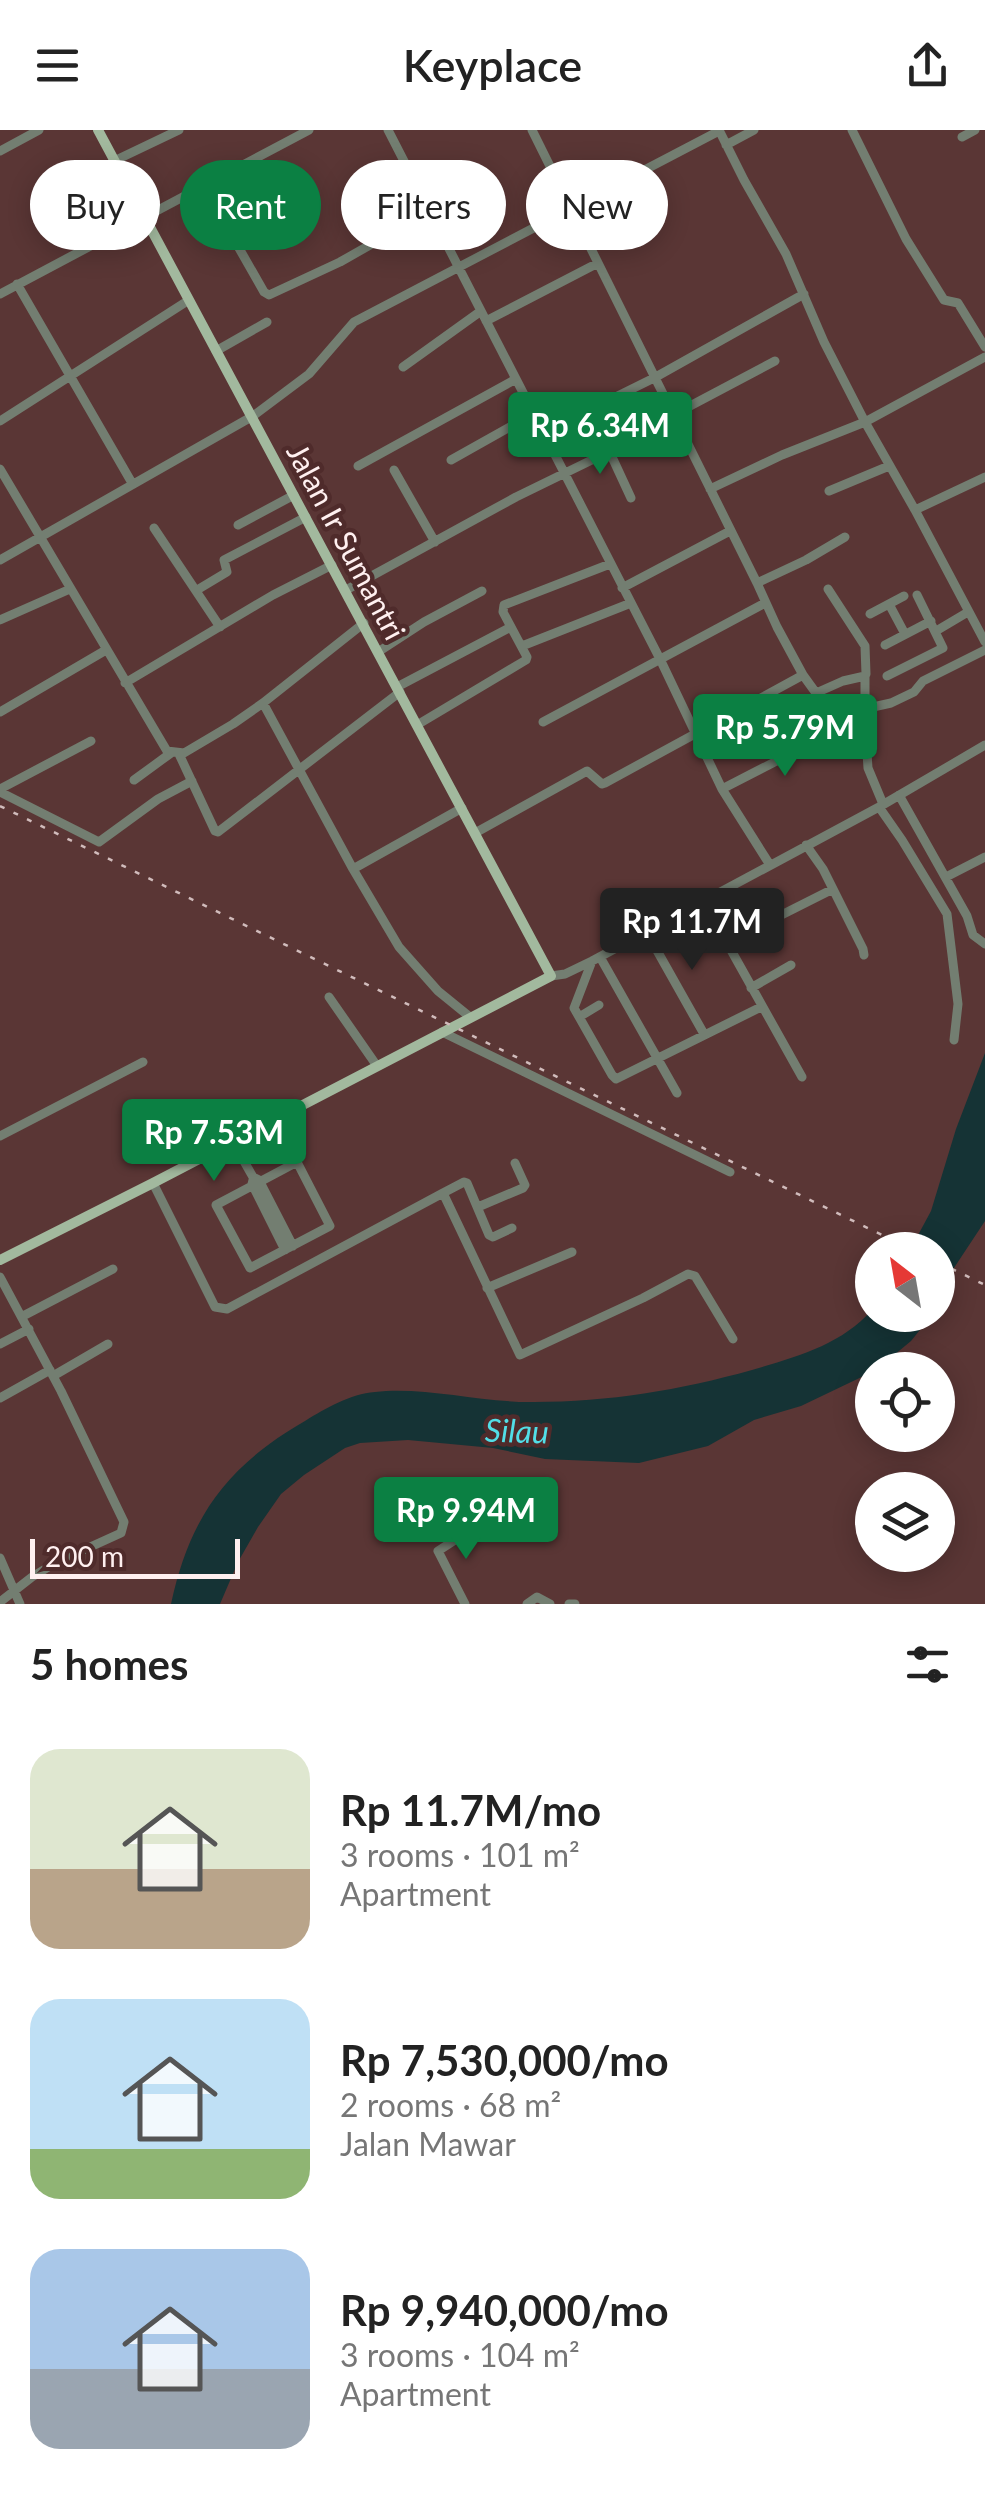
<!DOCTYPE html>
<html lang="en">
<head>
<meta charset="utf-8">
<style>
	body { margin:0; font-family:Lato,sans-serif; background:#f2f2f2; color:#222; height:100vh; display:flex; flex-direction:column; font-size:38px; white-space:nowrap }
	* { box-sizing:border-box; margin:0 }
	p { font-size:32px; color:#767676 }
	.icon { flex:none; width:55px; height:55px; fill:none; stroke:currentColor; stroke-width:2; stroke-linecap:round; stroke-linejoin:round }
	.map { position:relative; height:1474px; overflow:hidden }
	.drawer { display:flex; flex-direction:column; background:#fff; flex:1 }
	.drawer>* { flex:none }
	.banner { position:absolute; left:30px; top:30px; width:925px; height:90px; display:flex; gap:20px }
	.needle { width:65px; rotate:329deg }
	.buttons { position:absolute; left:855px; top:1102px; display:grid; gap:20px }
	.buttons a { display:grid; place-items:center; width:100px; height:100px; border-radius:50%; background:#fff; box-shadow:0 5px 25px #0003; font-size:50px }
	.scale { position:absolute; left:30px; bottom:25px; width:210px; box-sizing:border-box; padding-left:10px; border:5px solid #fff0f0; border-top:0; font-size:28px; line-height:35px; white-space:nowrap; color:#fff0f0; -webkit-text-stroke:8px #4f2b2b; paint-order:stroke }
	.price { position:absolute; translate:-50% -85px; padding:0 22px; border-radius:10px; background:#0b8043; color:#fff; font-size:32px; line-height:65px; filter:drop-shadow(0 2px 5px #0008) }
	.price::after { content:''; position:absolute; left:50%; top:60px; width:30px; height:22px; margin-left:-15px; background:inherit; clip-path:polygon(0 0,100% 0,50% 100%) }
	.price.active { background:#222; color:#fff }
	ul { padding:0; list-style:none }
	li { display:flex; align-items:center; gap:30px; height:250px; padding:0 30px }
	li span { display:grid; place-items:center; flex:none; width:280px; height:200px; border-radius:30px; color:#555 }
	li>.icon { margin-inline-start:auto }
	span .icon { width:120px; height:120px; fill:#fffc; stroke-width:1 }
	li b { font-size:42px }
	h2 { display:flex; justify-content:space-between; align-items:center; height:120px; padding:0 30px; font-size:42px }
	.pill { padding:0 35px; border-radius:45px; background:#fff; box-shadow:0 5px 25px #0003; font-size:35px; line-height:90px }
	.pill.active { background:#0b8043; color:#fff }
	header { display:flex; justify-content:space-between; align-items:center; height:130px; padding:0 30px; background:#fff; font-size:45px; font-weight:600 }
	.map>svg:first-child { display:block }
	.water { fill:#153335 }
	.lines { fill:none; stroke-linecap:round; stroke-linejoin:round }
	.minor { stroke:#737e71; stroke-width:9 }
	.major { stroke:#a2b99e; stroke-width:10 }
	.rail { stroke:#d1bcbc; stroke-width:2.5; stroke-dasharray:5 10; stroke-linecap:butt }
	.labels { text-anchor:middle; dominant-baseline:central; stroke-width:9; stroke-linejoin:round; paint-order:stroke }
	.street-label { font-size:30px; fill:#fff0f0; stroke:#4f2b2b }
	.water-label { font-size:32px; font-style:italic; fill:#52dee7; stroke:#4f2b2b }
</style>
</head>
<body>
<header><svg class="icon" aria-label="menu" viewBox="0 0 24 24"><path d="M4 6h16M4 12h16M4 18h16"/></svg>Keyplace<svg class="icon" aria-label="share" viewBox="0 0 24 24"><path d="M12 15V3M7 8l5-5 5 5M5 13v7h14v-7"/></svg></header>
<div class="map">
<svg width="985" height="1474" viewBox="0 0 985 1474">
	<rect width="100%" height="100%" fill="#5a3635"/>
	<path class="water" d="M985 923V1091L946 1150 938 1173V1120H910L931 1081 956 999Z
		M872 1180V1185H932L911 1211 876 1240H872V1242L801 1276 754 1290 708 1316 639 1333 545 1329 493 1318 408 1310 360 1313 345 1318 304 1345 281 1364 258 1397 238 1432 220 1474H171C190 1386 227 1336 305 1291 326 1278 350 1264 375 1262 423 1256 484 1273 534 1272 609 1272 680 1260 752 1240 796 1227 841 1215 872 1180Z"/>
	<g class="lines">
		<path class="minor" d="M388 0 660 529 722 659 770 735
			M719 0 744 50 786 124 824 212 865 292 915 380 985 512
			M852 0 906 109 944 170 958 173 985 217
			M962 7 975 0
			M726 15 754 0
			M0 21 39 0
			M114 31 179 0
			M203 55 264 162 269 165 340 132 430 81
			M17 154 132 353
			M0 164 309 0
			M486 191 598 133
			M216 221 267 192
			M403 237 481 181
			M673 285 775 231
			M0 291 189 170
			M543 303 654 248 804 164
			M451 330 533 284
			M358 336 516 249
			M0 339 167 621 184 623 233 594 263 573 364 493
			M394 340 435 412
			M710 359 782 325 865 292 985 227
			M829 361 889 336
			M915 380 985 347
			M238 395 294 365
			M154 398 220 497
			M0 430 253 286 309 244 354 192 719 1
			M757 453 806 430 845 407
			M622 458 730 401
			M197 460 227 442 224 430 306 387
			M346 460 516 367 602 325 608 324 612 327 631 368
			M889 474 905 504
			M870 484 904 466
			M0 490 70 459
			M936 501 968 482
			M885 515 931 491
			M522 516 631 473
			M378 522 424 492 482 461
			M803 545 816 563 843 551 865 546 866 544 865 516 828 459
			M865 546V578
			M887 546 943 518 917 465
			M125 553 273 465 332 435
			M397 557 511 497
			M263 573 353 739 399 817 438 861 470 887
			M0 582 106 520
			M543 592 765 473
			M417 595 526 530 527 527 503 482 504 475 610 434
			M179 624 215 701 218 702 400 562
			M134 650 171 623
			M0 659 91 611
			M722 659 829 604
			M0 662 99 712 158 669 192 651
			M899 665 967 786 973 805 985 814
			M883 674 868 638 864 579 891 573 914 562 923 551 985 520
			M879 677 902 710 947 784 958 874 954 910
			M475 703 587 641 602 654 605 653 803 545 777 497 757 453 532 0
			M806 715 823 739 863 819 864 825
			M353 739 462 678
			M946 747 985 727
			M703 770 802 947
			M646 801 704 904
			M726 813 833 759
			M600 827 677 963
			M592 831 574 878 612 945 616 949 761 877
			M551 846 565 844 592 831 879 677 985 615
			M751 858 791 835
			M329 867 377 936
			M579 887 599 875
			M442 902 730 1042
			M0 1006 143 932
			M233 1012 253 1047 259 1050 293 1116
			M297 1032 330 1096 250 1138 216 1075Z
			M253 1050 252 1054 285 1120
			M153 1053 215 1177 227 1179 443 1063 520 1225 643 1168 688 1144 695 1146 733 1209
			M443 1063 464 1052 467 1053 489 1105 493 1107 512 1098
			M478 1077 523 1058 525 1055 515 1033
			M0 1147 61 1261 124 1392 121 1403 55 1433 32 1447 0 1472
			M487 1158 572 1122
			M23 1186 113 1139
			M0 1214 29 1199
			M53 1246 108 1214
			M0 1268 50 1240
			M0 1428 20 1474
			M465 1474 438 1421 458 1408 487 1399
			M527 1474 537 1467 550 1474
			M569 1474H575"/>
		<path class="major" d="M0 1130 153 1053 551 846 98 0"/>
		<path class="rail" d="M0 676 913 1120
			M938 1132 985 1155"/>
	</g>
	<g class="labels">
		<g class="street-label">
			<text transform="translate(347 411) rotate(62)">Jalan Ir Sumantri</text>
		</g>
		<g class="water-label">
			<text transform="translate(517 1300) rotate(2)">Silau</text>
		</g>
	</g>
</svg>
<div class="buttons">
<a><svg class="needle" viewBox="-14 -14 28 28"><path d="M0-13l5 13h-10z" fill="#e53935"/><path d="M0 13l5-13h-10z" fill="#767676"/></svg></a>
<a><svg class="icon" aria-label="locate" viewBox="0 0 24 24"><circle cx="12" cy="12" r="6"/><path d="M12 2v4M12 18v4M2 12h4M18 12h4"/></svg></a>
<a><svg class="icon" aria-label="layers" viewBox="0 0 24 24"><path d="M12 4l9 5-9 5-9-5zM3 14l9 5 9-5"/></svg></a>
</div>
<div class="scale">200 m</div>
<b class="price" style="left:600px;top:347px">Rp 6.34M</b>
<b class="price" style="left:785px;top:649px">Rp 5.79M</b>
<b class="price active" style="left:692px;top:843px">Rp 11.7M</b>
<b class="price" style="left:214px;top:1054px">Rp 7.53M</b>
<b class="price" style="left:466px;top:1432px">Rp 9.94M</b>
<div class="banner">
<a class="pill">Buy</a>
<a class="pill active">Rent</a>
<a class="pill">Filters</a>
<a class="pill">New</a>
</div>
</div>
<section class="drawer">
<h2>5 homes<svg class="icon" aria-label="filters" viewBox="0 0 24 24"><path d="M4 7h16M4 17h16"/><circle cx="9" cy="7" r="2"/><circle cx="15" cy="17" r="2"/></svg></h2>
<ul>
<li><span style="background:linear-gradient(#dfe7d0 60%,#b9a48a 0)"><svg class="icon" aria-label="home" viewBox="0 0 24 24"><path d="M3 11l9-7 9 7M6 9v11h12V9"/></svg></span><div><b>Rp 11.7M/mo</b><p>3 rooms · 101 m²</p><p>Apartment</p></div></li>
<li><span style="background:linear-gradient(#bfe0f5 75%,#8fb573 0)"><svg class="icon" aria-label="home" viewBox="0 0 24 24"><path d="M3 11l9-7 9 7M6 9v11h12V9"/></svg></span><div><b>Rp 7,530,000/mo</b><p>2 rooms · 68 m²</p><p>Jalan Mawar</p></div></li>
<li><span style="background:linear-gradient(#a9c7e8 60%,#9aa5b1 0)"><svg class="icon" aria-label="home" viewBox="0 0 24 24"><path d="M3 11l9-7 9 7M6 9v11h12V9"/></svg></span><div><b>Rp 9,940,000/mo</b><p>3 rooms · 104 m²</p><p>Apartment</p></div></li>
</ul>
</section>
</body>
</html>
